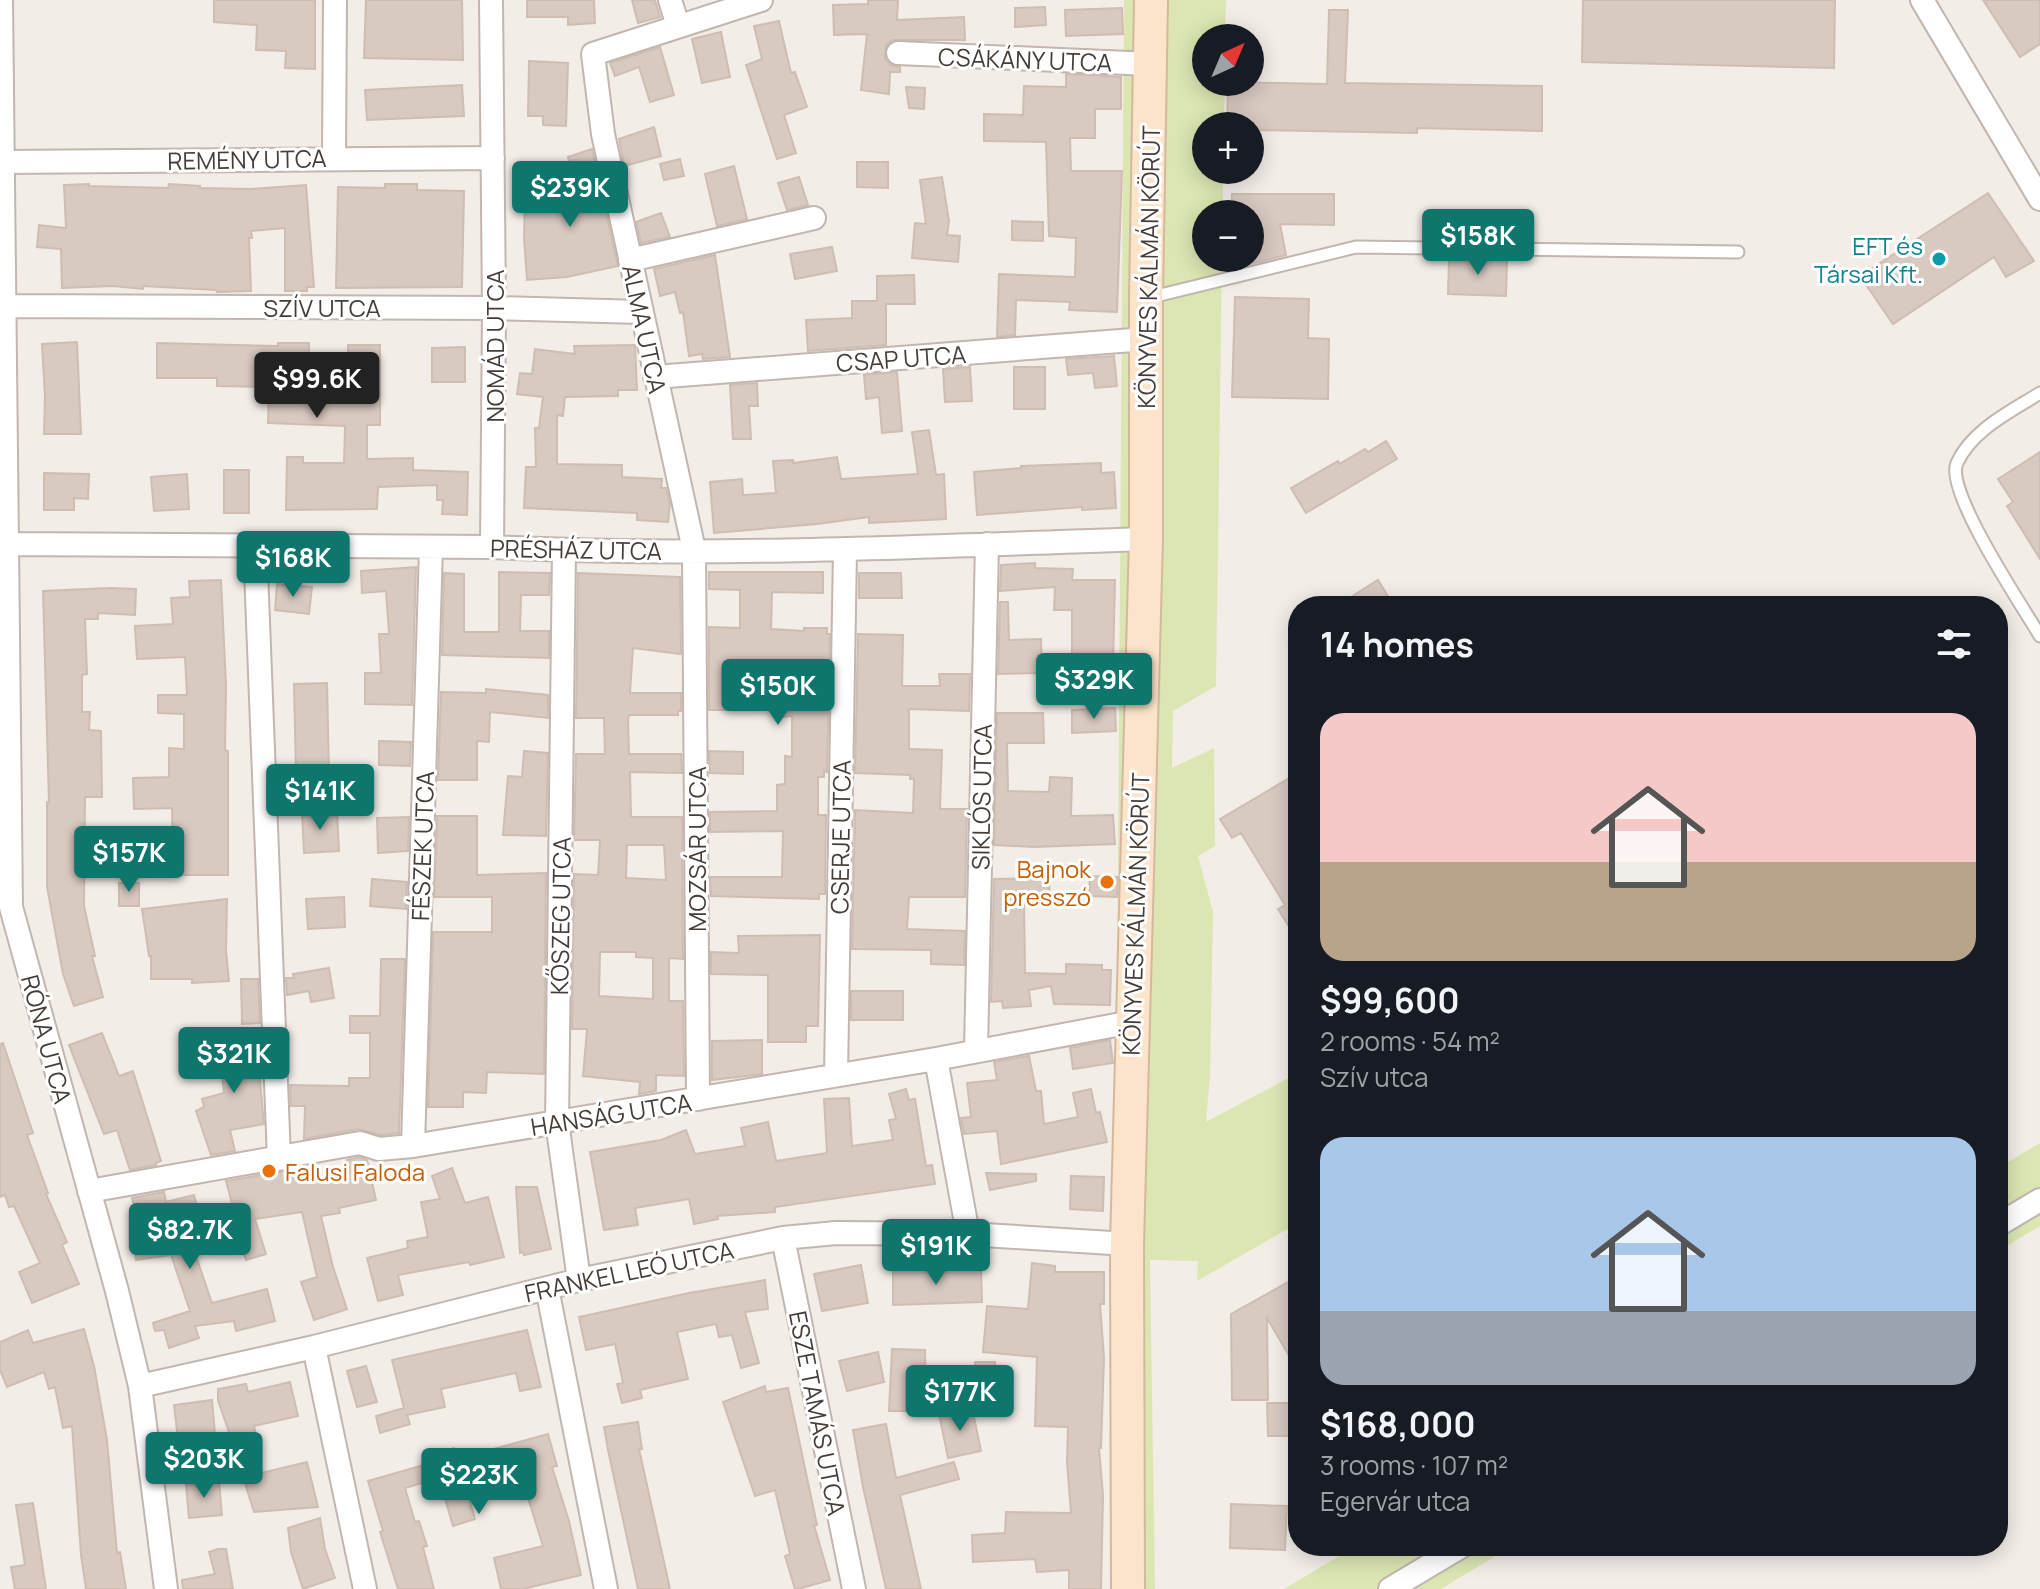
<!DOCTYPE html>
<html lang="en">
<head>
<meta charset="utf-8">
<style>
	body { margin:0; font-family:Manrope,sans-serif; background:#242831; color:#f1f3f6; height:100vh; display:flex; flex-direction:column; font-size:30px; white-space:nowrap }
	* { box-sizing:border-box; margin:0 }
	p { font-size:26px; color:#9ea1a6 }
	.icon { flex:none; width:44px; height:44px; fill:none; stroke:currentColor; stroke-width:2; stroke-linecap:round; stroke-linejoin:round }
	.map { position:relative; flex:1; overflow:hidden }
	.details { position:absolute; left:1288px; top:596px; width:720px; height:960px; display:flex; flex-direction:column; background:#171b24; border-radius:32px; box-shadow:0 4px 20px #0003 }
	.details>* { flex:none }
	.needle { width:52px; rotate:44deg }
	.controls { position:absolute; left:1192px; top:24px; display:grid; gap:16px }
	.controls a { display:grid; place-items:center; width:72px; height:72px; border-radius:50%; background:#171b24; box-shadow:0 4px 20px #0003; font-size:40px }
	.price { position:absolute; translate:-50% -68px; padding:0 18px; border-radius:8px; background:#0f766e; color:#fff; font-size:26px; line-height:52px; filter:drop-shadow(0 2px 4px #0008) }
	.price::after { content:''; position:absolute; left:50%; top:48px; width:24px; height:18px; margin-left:-12px; background:inherit; clip-path:polygon(0 0,100% 0,50% 100%) }
	.price.active { background:#222; color:#fff }
	ul { padding:0; list-style:none }
	li { display:grid; align-content:center; gap:16px; height:424px; padding:0 32px }
	li span { display:grid; place-items:center; height:248px; border-radius:24px; color:#555 }
	li>.icon { margin-inline-start:auto }
	span .icon { width:144px; height:144px; fill:#fffc; stroke-width:1 }
	li b { font-size:34px }
	h2 { display:flex; justify-content:space-between; align-items:center; height:96px; padding:0 32px; font-size:34px }
	.map>svg:first-child { display:block }
	.green { fill:#dbe6b3 }
	.building { fill:#d8c9c1; stroke:#cfbdb2; stroke-width:2; fill-rule:evenodd }
	.lines { fill:none; stroke-linecap:round; stroke-linejoin:round }
	.lane-casing { stroke:#c2b6ae; stroke-width:15 }
	.street-casing { stroke:#c2b6ae; stroke-width:26 }
	.secondary-casing { stroke:#d4b89d; stroke-width:36 }
	.lane { stroke:#fff; stroke-width:11 }
	.street { stroke:#fff; stroke-width:22 }
	.secondary { stroke:#fce4ca; stroke-width:32 }
	.culture-dot { fill:#0f9aa8; stroke:#fff; stroke-width:3 }
	.food-dot { fill:#e8710a; stroke:#fff; stroke-width:3 }
	.labels { text-anchor:middle; dominant-baseline:central; stroke-width:6; stroke-linejoin:round; paint-order:stroke }
	.street-label { font-size:24px; fill:#473d37; stroke:#fff }
	.culture-label { font-size:24px; fill:#0d838f; stroke:#fff; text-anchor:end }
	.food-label { font-size:24px; fill:#c56008; stroke:#fff; text-anchor:end }
</style>
</head>
<body>
<div class="map">
<svg width="2040" height="1589" viewBox="0 0 2040 1589">
	<rect width="100%" height="100%" fill="#f3ede8"/>
	<path class="green" d="M1124 0H1226L1225 38H1206V82H1225L1224 126H1206V170H1223V214H1206V258H1222L1216 686 1173 711 1172 768 1214 748 1215 846 1198 856 1213 912 1210 1075 1206 1122 1298 1073V1223L1197 1281 1198 1261 1150 1260 1155 1589H1113Z
		M2040 1143V1226L1998 1251V1168Z
		M1356 1546H1512L1441 1589H1284Z"/>
	<path class="building" d="M214 0H315V69L285 68 286 51 256 50 257 25 214 22Z
		M366 0H462L463 60 364 58Z
		M527 0H594L595 23 568 25V17H527Z
		M632 0H655L660 17 638 23Z
		M868 0H898L897 20 964 17 965 40H892L886 46 885 59 891 65 900 67V72H890L889 94 861 90 867 34 834 35 833 5 868 4Z
		M1583 0H1835L1834 68 1582 62Z
		M1983 0H2040V44L2020 57Z
		M1045 7 1046 25 1015 27V8Z
		M1122 8 1123 34 1066 36 1065 10Z
		M1329 10H1348L1345 83 1542 86V131L1417 128V133L1250 130V126H1227L1228 82 1327 84Z
		M779 21 791 73 795 72 807 107 784 115 796 153 777 159 746 65 762 59 754 26Z
		M721 32 730 77 702 83 692 39Z
		M660 47 674 95 650 102 639 67 615 76 610 63Z
		M529 61 568 63 566 126 543 125V116H528Z
		M1066 74 1121 77V109H1095V138H1070L1071 171H1122L1117 312 1069 310 1070 302 1016 300 1015 335 997 337 999 274 1075 277 1076 238 1049 236 1046 142 984 141V114L1023 115 1024 86 1066 87Z
		M462 85 464 116 367 120 365 90Z
		M906 87 925 88 924 109 909 108Z
		M654 127 661 156 624 166 619 139Z
		M592 149 618 266 567 277 527 280 524 238 525 200 581 202 568 157Z
		M680 159 684 176 664 180 660 164Z
		M857 162H888V188L857 187Z
		M734 166 747 219 717 226 705 174Z
		M799 177 808 205 787 210 778 183Z
		M942 177 949 221 947 235 960 236 958 262 912 258 915 223 926 224 920 180Z
		M89 184V186L168 188 169 184 200 186V188L251 189 306 185 314 287H307V291H285V228L251 231 252 238H249L251 291 217 292 216 290 143 286V289L113 286 62 288 61 249 37 247 39 225 66 228 64 185Z
		M385 184H417V190L464 191 462 287 336 288 338 187 385 188Z
		M1988 193 2034 261 2006 277 1994 257 1893 324 1860 276Z
		M1232 194H1334V225L1280 224 1286 255 1250 264V214H1231Z
		M661 213 670 237 641 243 636 222Z
		M1012 221 1043 222V241L1012 240Z
		M832 247 837 271 795 279 790 254Z
		M715 255 730 357 703 359 702 354 689 356 683 312 680 313 675 292 660 296 654 269Z
		M1449 258 1507 260 1506 296 1448 294Z
		M914 275 915 304H886V345L808 351 806 320 852 318V301H877V276Z
		M1235 297 1309 299 1308 338 1329 339 1328 399 1232 397Z
		M77 342 81 434H44L45 397 42 344Z
		M157 343 278 346V343H309L308 381 348 382V345H380V425H367V459L413 458V470L468 472 467 515 442 514 443 500H437V485L378 487 377 509 286 510 287 457H303V463H344L345 426 268 423 269 387 217 386V378H157Z
		M635 345 637 390H618V396L565 397 563 416 557 415V464L622 465V477L662 479 661 488H666L670 504 668 522 637 520V513L524 508 526 467H536L535 428H539L543 397 517 394 520 373 532 374 535 349 575 354 574 346Z
		M465 347V382H432V348Z
		M1114 356 1117 386 1095 388 1093 373 1068 375 1066 359Z
		M970 367 972 401 945 402 943 369Z
		M1014 367H1045V409H1014Z
		M897 372 902 431 882 433 879 397 866 399 864 375Z
		M757 383 758 406H749L751 439H733L730 385Z
		M929 430 936 475 944 474 946 519 869 523V517L817 524 714 533 710 482 742 479 743 495 776 493 773 461 793 460V463L837 457 841 479 918 474 912 432Z
		M1386 441 1397 459 1306 513 1291 488 1338 461 1339 464 1365 449 1368 452Z
		M2040 452V559L2007 506 2013 502 1998 479Z
		M1101 463V473L1114 472 1116 508 1082 510V507L977 515 974 472 1021 468V466Z
		M224 470H249V513H224Z
		M44 473 89 474 88 499 74 498V510H44Z
		M187 474 189 509 154 511 151 477Z
		M1035 563V568L1073 569 1072 580H1115L1113 666H1072V610H1054L1055 587 1000 591 1001 565Z
		M416 567 412 705 365 704V673H381L379 634H389L386 591 362 593 361 571Z
		M499 572 550 573 549 595H521L520 631H549V658L442 655 444 573 464 574V632H499Z
		M709 572H823V593L772 592 771 629 804 631V628H827V634H830L827 772 824 771V777H818V815H826L825 894H819V899L711 896 710 877H782L783 831 710 832V812L777 811V785L785 784V756L792 757V716L783 717 782 673H739L740 710H709V627L740 628V590L709 589Z
		M578 573 680 577 681 654 633 648 630 693H681V711H678V715H630L628 718 629 754H681L682 773 630 772 631 817H682L683 959 669 958V1001H683L684 1076 656 1075V1091L639 1094 640 1082 583 1076 587 1029H572L574 874 598 875 600 840H574L576 754H605L604 718H576ZM627 845H664L666 880 626 878ZM600 952H636V957L653 958V999L599 996Z
		M859 573H901L902 598H859Z
		M221 580 226 685 225 750 228 751V875H158V855H173L172 808 134 809 133 778 169 777V748L184 749V714L158 713V695H187L185 657 137 659 135 626 173 624 171 598 190 597 189 581Z
		M1378 580 1394 606H1337Z
		M277 584 312 587 309 614 275 610Z
		M110 588 136 589 135 615 98 613V619H85L87 674 82 675V712H90L89 730 101 731 102 797H85L84 906 95 956H92L103 997 74 1006 63 974 47 887V802L49 803 43 591Z
		M1000 602H1008L1009 640 1041 639 1042 673 998 674Z
		M858 634 903 635 902 686H940L939 674H970L969 711 909 709V749L942 750 940 809H967L965 897H909L907 929 965 931 964 965 931 964V950L852 949 855 810 913 813 914 779H910V775L855 773Z
		M327 683 329 774H296L294 684Z
		M486 689 548 695V718L490 712 489 742 477 741V780H438L441 692 486 693Z
		M1115 708 1116 731 1072 733V710Z
		M997 713H1043L1044 743H1007L1008 791 1049 792 1050 777 1072 778 1071 816 1113 815 1115 844 1034 847 994 845Z
		M379 741 411 742 410 766 379 765Z
		M524 751 548 753 546 836 503 835 508 776 522 777Z
		M709 751 743 752V774L710 773Z
		M1298 773V941L1278 909 1285 905 1241 833 1232 838 1220 819Z
		M337 810 339 851 304 853 302 812Z
		M437 816H477V875L546 873 544 1074 487 1072 486 1093 463 1092V1107H428L433 932H492V897H434Z
		M409 817 408 851 378 853 377 818Z
		M1090 876 1118 877 1117 897 1089 896Z
		M1049 878 1050 900H1024L1025 973 1066 974V964L1102 965V970H1111L1110 1005 1054 1004 1051 986 1029 990 1031 1006 1003 1008 1002 1001 991 1002 994 879Z
		M372 879 407 882 406 909 370 906Z
		M119 883H139V906H119Z
		M344 897 345 927 308 929 306 899Z
		M227 899 226 950 229 981 192 983V979H151V956H149L142 909Z
		M820 935 818 1026H806V1042H768V975L711 974V952L739 953 738 936Z
		M381 959H405L399 1133 381 1135 358 1129 304 1139 305 1106H291L290 1085 349 1086V1078H370V1033H350V1016H380Z
		M329 968 334 998 311 1002 309 991 287 995 286 978H294L293 974Z
		M241 979H258L260 1023 242 1024Z
		M851 991H903V1020H851Z
		M102 1033 119 1076 133 1071 161 1161 156 1163V1165L130 1170 117 1130 104 1134 69 1045Z
		M256 1036 264 1124 230 1130 235 1151 211 1155 196 1111 204 1107 202 1099 224 1093 218 1040Z
		M762 1040V1074L712 1080V1041Z
		M1110 1040 1113 1063 1073 1069 1070 1048Z
		M3 1043 33 1133 27 1135 48 1193 46 1194 67 1242 62 1245 79 1284 32 1303 19 1272 40 1263 14 1206 9 1207 5 1195 0 1197V1044Z
		M1029 1056 1036 1091H1041L1044 1124 1078 1117 1073 1093 1091 1089 1096 1113 1100 1112 1107 1142 1001 1164 997 1131 964 1134 961 1118 971 1117 967 1083 997 1080 994 1062Z
		M906 1089 909 1100 915 1099 926 1166 932 1165 935 1184 775 1207V1212L717 1216 718 1219 694 1224 689 1199 635 1208 638 1225 604 1230 590 1152 661 1140 686 1130 695 1154 745 1146 741 1128 768 1122 776 1161 827 1153 824 1099 849 1098 852 1146 893 1140 889 1120 896 1119 889 1094Z
		M359 1157 367 1160 376 1200 339 1208 340 1213 321 1216 333 1267 347 1309 314 1320 301 1282 317 1277 302 1212 255 1219 266 1254 246 1260 233 1223 237 1222 226 1181 295 1169 298 1181 350 1172 347 1160Z
		M452 1168 465 1203 488 1197 504 1257 470 1265 469 1262 398 1275 403 1295 378 1301 367 1258 408 1248 407 1241 428 1237 421 1202 440 1199 432 1176Z
		M986 1173 1036 1174V1181L990 1190Z
		M1071 1176 1104 1177 1103 1211 1070 1209Z
		M516 1187H537L551 1249 524 1255 523 1252 520 1253Z
		M164 1192 166 1202 194 1195 201 1223 186 1227 212 1303 267 1289 275 1321 236 1331 234 1321 195 1326 199 1338 169 1348 164 1330 155 1331 153 1323 190 1311 171 1255 136 1260 133 1238 143 1236 132 1198Z
		M1032 1263 1055 1266V1272H1104V1304H1100L1104 1358 1101 1448H1099L1103 1495 1101 1589H1069V1570L1037 1572 1035 1559 973 1562 972 1535 1005 1533 1006 1512 1071 1513 1067 1462 1068 1427 1035 1426 1037 1357 983 1352 987 1306 1028 1309Z
		M861 1265 868 1303 822 1311 814 1274Z
		M893 1268 930 1271 981 1269 982 1302 893 1305Z
		M765 1280 768 1309 745 1312 759 1363 741 1368 732 1335 719 1337 716 1324 677 1332 688 1379 640 1390 642 1398 622 1403 617 1384 623 1383 615 1344 586 1350 579 1317 689 1293Z
		M1290 1281 1298 1295V1371L1267 1318 1268 1400H1232L1231 1314Z
		M84 1329 94 1366 107 1440 117 1553 120 1552 126 1589H86L81 1555 72 1426 63 1428 55 1387 49 1389 44 1372 7 1387 0 1370V1342L28 1330 33 1343Z
		M527 1330 541 1387 520 1391 516 1373 441 1389 445 1407 407 1415 410 1424 380 1433 376 1416 404 1408 392 1360Z
		M892 1349 925 1350 926 1411H889Z
		M878 1352 884 1382 847 1391 839 1361Z
		M975 1362H995V1403H975Z
		M366 1366 377 1402 357 1407 347 1371Z
		M290 1382 298 1416 254 1426 257 1440 233 1444 218 1400V1389L246 1384 248 1392Z
		M765 1386 766 1392 788 1388 817 1525H814L830 1580 798 1589H795L785 1556 790 1554 775 1490 755 1496 723 1402Z
		M212 1400 215 1434 178 1439 174 1405Z
		M1267 1403H1298V1436H1268Z
		M972 1408 981 1451 948 1458 939 1414Z
		M638 1422 642 1449H639L670 1589H638L608 1450 604 1427Z
		M886 1424 896 1478 954 1462 959 1479 900 1495 921 1589H886L863 1487 853 1430Z
		M548 1434 557 1466 552 1467 569 1521 581 1575 523 1589H501L494 1558 543 1546 528 1498 533 1496 522 1461 463 1478 475 1519 453 1526 439 1478 405 1488 415 1522 419 1521 427 1546 423 1547 434 1589H398L380 1532 383 1531 368 1481 431 1463 429 1456 454 1448 457 1459Z
		M307 1462 318 1507 254 1512 244 1480H249V1476Z
		M219 1482 222 1515 189 1518 186 1485Z
		M33 1503 46 1589H15L11 1567 25 1565 16 1505Z
		M1231 1504 1287 1506 1285 1550 1230 1548Z
		M320 1518 325 1549 335 1578 303 1589 291 1552 288 1528Z
		M218 1549H226L233 1589H183L182 1580 215 1574 209 1552Z"/>
	<g class="lines">
		<defs>
			<path id="lane" d="M1148 298 1356 247 1738 252
				M2040 393C2010 412 1972 430 1957 463 1944 490 2023 607 2040 636"/>
			<path id="street" d="M1 0 11 907 117 1291 140 1386 166 1589
				M491 0 494 308 492 547
				M670 0 678 26
				M1922 0 2040 199
				M898 53 1151 64
				M334 158 335 0
				M2 162 493 158
				M630 260 814 218
				M3 306 494 308 642 312
				M655 377 1146 339
				M7 544 492 547C710 558 928 546 1146 539
				M255 545 279 1159
				M564 551 557 1122 579 1280
				M976 1050 987 544
				M936 1059 968 1234
				M836 1075 845 551
				M698 1099 694 550 603 134 593 54 761 0
				M413 1146 431 547
				M89 1191 360 1143 379 1149 413 1146 936 1059 1132 1022
				M1998 1225 2040 1200
				M783 1238 854 1589
				M547 1288 606 1589
				M314 1347 365 1589
				M140 1386 314 1347 579 1280 783 1238 836 1233 968 1234 1127 1244
				M1390 1589 1462 1546"/>
			<path id="secondary" d="M1128 1589 1127 1244 1146 539V298L1151 0"/>
		</defs>
		<use href="#lane" class="lane-casing"/>
		<use href="#street" class="street-casing"/>
		<use href="#secondary" class="secondary-casing"/>
		<use href="#lane" class="lane"/>
		<use href="#street" class="street"/>
		<use href="#secondary" class="secondary"/>
	</g>
	<circle class="culture-dot" cx="1939" cy="259" r="8"/>
	<g class="food-dot">
		<circle cx="1107" cy="882" r="8"/>
		<circle cx="269" cy="1171" r="8"/>
	</g>
	<g class="labels">
		<g class="street-label">
			<text transform="translate(1025 59) rotate(2)">CSÁKÁNY UTCA</text>
			<text transform="translate(247 159) rotate(-1)">REMÉNY UTCA</text>
			<text transform="translate(1148 267) rotate(-89)">KÖNYVES KÁLMÁN KÖRÚT</text>
			<text x="322" y="307">SZÍV UTCA</text>
			<text transform="translate(645 329) rotate(78)">ALMA UTCA</text>
			<text transform="translate(494 346) rotate(-90)">NOMÁD UTCA</text>
			<text transform="translate(901 358) rotate(-4)">CSAP UTCA</text>
			<text transform="translate(576 549) rotate(1)">PRÉSHÁZ UTCA</text>
			<text transform="translate(981 797) rotate(-89)">SIKLÓS UTCA</text>
			<text transform="translate(840 837) rotate(-89)">CSERJE UTCA</text>
			<text transform="translate(422 846) rotate(-88)">FÉSZEK UTCA</text>
			<text transform="translate(696 849) rotate(-90)">MOZSÁR UTCA</text>
			<text transform="translate(1135 914) rotate(-88)">KÖNYVES KÁLMÁN KÖRÚT</text>
			<text transform="translate(560 916) rotate(-89)">KŐSZEG UTCA</text>
			<text transform="translate(47 1039) rotate(75)">RÓNA UTCA</text>
			<text transform="translate(611 1114) rotate(-9)">HANSÁG UTCA</text>
			<text transform="translate(629 1271) rotate(-12)">FRANKEL LEÓ UTCA</text>
			<text transform="translate(818 1413) rotate(79)">ESZE TAMÁS UTCA</text>
		</g>
		<g class="culture-label">
			<text x="1923" y="245">EFT és<tspan x="1923" dy="28">Társai Kft.</tspan></text>
		</g>
		<g class="food-label">
			<text x="1091" y="868">Bajnok<tspan x="1091" dy="28">presszó</tspan></text>
			<text x="285" y="1171" text-anchor="start">Falusi Faloda</text>
		</g>
	</g>
</svg>
<div class="controls">
<a><svg class="needle" viewBox="-14 -14 28 28"><path d="M0-13l5 13h-10z" fill="#e53935"/><path d="M0 13l5-13h-10z" fill="#9ea1a6"/></svg></a>
<a>+</a>
<a>−</a>
</div>
<b class="price" style="left:570px;top:229px">$239K</b>
<b class="price" style="left:1478px;top:277px">$158K</b>
<b class="price active" style="left:317px;top:420px">$99.6K</b>
<b class="price" style="left:293px;top:599px">$168K</b>
<b class="price" style="left:1094px;top:721px">$329K</b>
<b class="price" style="left:778px;top:727px">$150K</b>
<b class="price" style="left:320px;top:832px">$141K</b>
<b class="price" style="left:129px;top:894px">$157K</b>
<b class="price" style="left:234px;top:1095px">$321K</b>
<b class="price" style="left:190px;top:1271px">$82.7K</b>
<b class="price" style="left:936px;top:1287px">$191K</b>
<b class="price" style="left:960px;top:1433px">$177K</b>
<b class="price" style="left:204px;top:1500px">$203K</b>
<b class="price" style="left:479px;top:1516px">$223K</b>
<section class="details">
<h2>14 homes<svg class="icon" aria-label="filters" viewBox="0 0 24 24"><path d="M4 7h16M4 17h16"/><circle cx="9" cy="7" r="2"/><circle cx="15" cy="17" r="2"/></svg></h2>
<ul>
<li><span style="background:linear-gradient(#f6c9c9 60%,#b9a48a 0)"><svg class="icon" aria-label="home" viewBox="0 0 24 24"><path d="M3 11l9-7 9 7M6 9v11h12V9"/></svg></span><div><b>$99,600</b><p>2 rooms · 54 m²</p><p>Szív utca</p></div></li>
<li><span style="background:linear-gradient(#a9c7e8 70%,#9aa5b1 0)"><svg class="icon" aria-label="home" viewBox="0 0 24 24"><path d="M3 11l9-7 9 7M6 9v11h12V9"/></svg></span><div><b>$168,000</b><p>3 rooms · 107 m²</p><p>Egervár utca</p></div></li>
</ul>
</section>
</div>
</body>
</html>
